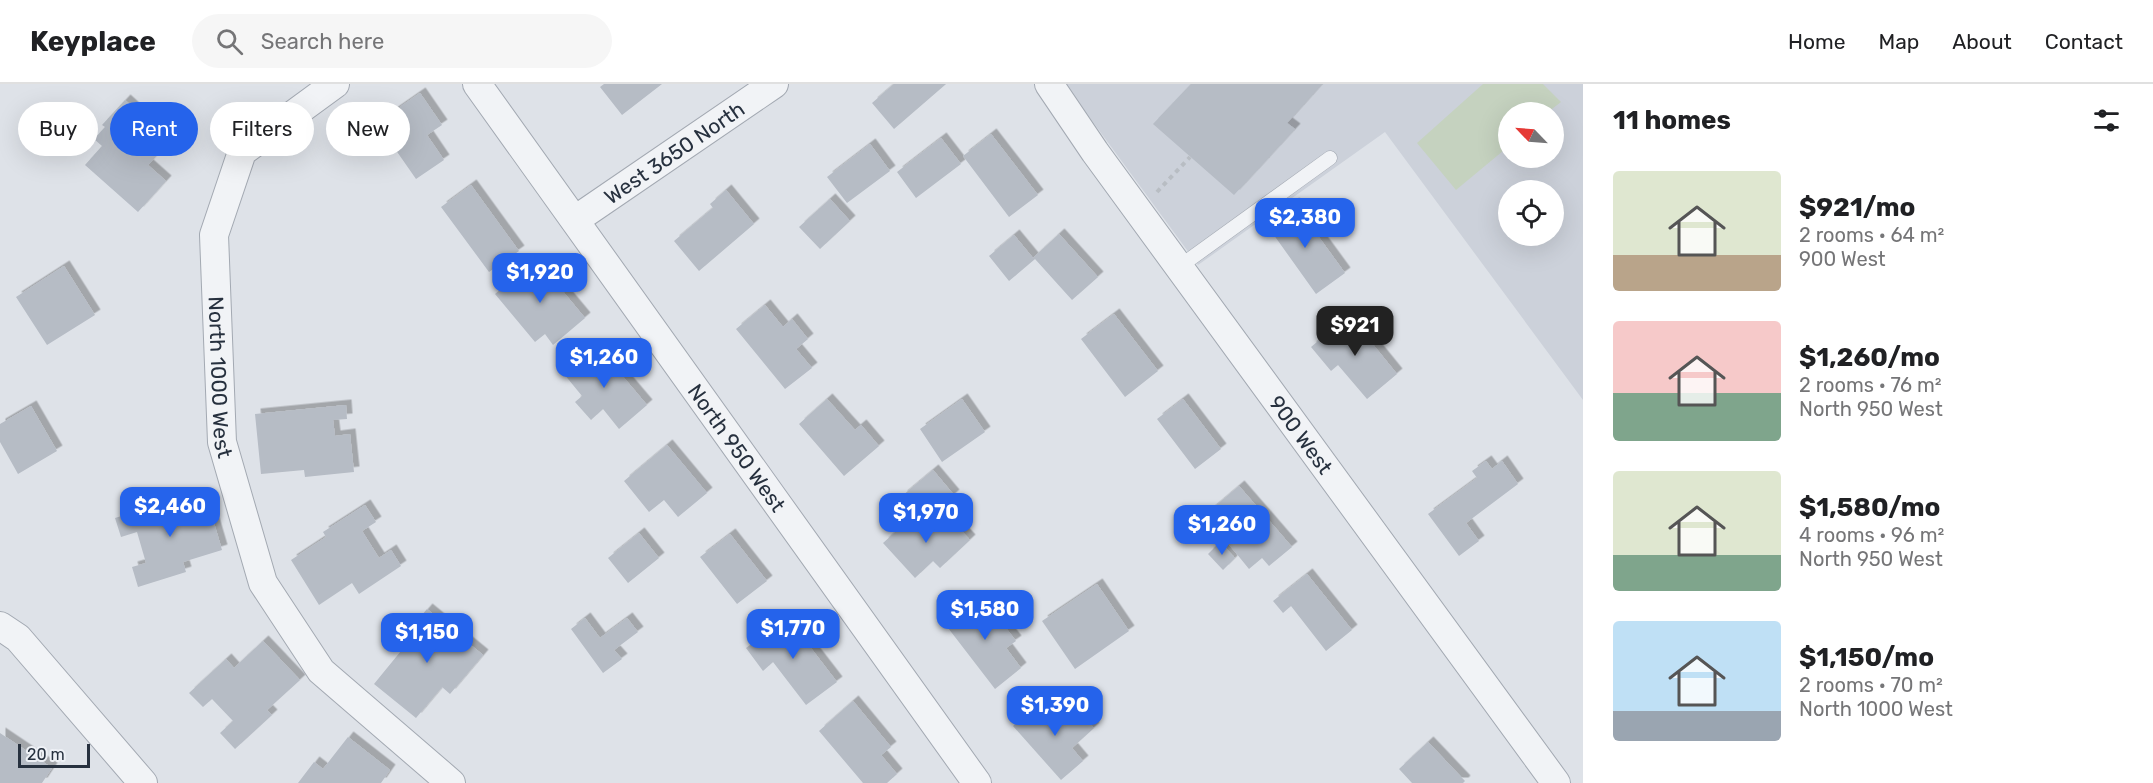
<!DOCTYPE html>
<html lang="en">
<head>
<meta charset="utf-8">
<style>
	body { margin:0; font-family:Rubik,sans-serif; background:#f6f6f6; color:#202124; height:100vh; display:flex; flex-direction:column; font-size:22px; white-space:nowrap }
	* { box-sizing:border-box; margin:0 }
	p { font-size:20px; color:#757577 }
	.icon { flex:none; width:33px; height:33px; fill:none; stroke:currentColor; stroke-width:2; stroke-linecap:round; stroke-linejoin:round }
	.map { position:relative; flex:1; overflow:hidden }
	.side { display:flex; flex-direction:column; background:#fff; width:570px }
	.side>* { flex:none }
	.hud { position:absolute; left:18px; top:18px; width:570px; height:54px; display:flex; gap:12px }
	.needle { width:39px; rotate:295deg }
	.tools { position:absolute; left:1498px; top:18px; display:grid; gap:12px }
	.tools a { display:grid; place-items:center; width:66px; height:66px; border-radius:50%; background:#fff; box-shadow:0 6px 24px #0002; font-size:30px }
	.scale { position:absolute; left:18px; bottom:15px; width:72px; box-sizing:border-box; padding-left:6px; border:3px solid #27313f; border-top:0; font-size:16px; line-height:21px; white-space:nowrap; color:#27313f; -webkit-text-stroke:4px #eef1f6; paint-order:stroke }
	.price { position:absolute; translate:-50% -51px; padding:0 14px; border-radius:12px; background:#2563eb; color:#fff; font-size:20px; line-height:39px; filter:drop-shadow(0 2px 3px #0008) }
	.price::after { content:''; position:absolute; left:50%; top:36px; width:18px; height:14px; margin-left:-9px; background:inherit; clip-path:polygon(0 0,100% 0,50% 100%) }
	.price.selected { background:#222; color:#fff }
	ul { padding:0; list-style:none }
	li { display:flex; align-items:center; gap:18px; height:150px; padding:0 30px }
	li span { display:grid; place-items:center; flex:none; width:168px; height:120px; border-radius:6px; color:#555 }
	li>.icon { margin-inline-start:auto }
	span .icon { width:72px; height:72px; fill:#fffc; stroke-width:1 }
	li b { font-size:26px }
	h2 { display:flex; justify-content:space-between; align-items:center; height:72px; padding:0 30px; font-size:26px }
	.pill { padding:0 21px; border-radius:27px; background:#fff; box-shadow:0 6px 24px #0002; font-size:21px; line-height:54px }
	.pill.selected { background:#2563eb; color:#fff }
	header { display:flex; align-items:center; gap:36px; box-sizing:border-box; height:84px; padding:0 30px; background:#fff; border-bottom:2px solid #e0e0e0 }
	header strong { font-size:28px }
	nav { display:flex; gap:33px; margin-inline-start:auto; font-size:21px }
	.search { width:420px; height:54px; background:#f6f6f6; display:flex; align-items:center; gap:15px; box-sizing:border-box; padding:0 21px; border-radius:33px; color:#757577; font-size:22px }
	main { display:flex; flex:1; min-height:0 }
	.map>svg:first-child { display:block }
	.built { fill:#ccd1da; fill-rule:evenodd }
	.green { fill:#c5d2bf }
	.building { fill:#b6bcc5; filter:url(#shadow) }
	.lines { fill:none; stroke-linecap:round; stroke-linejoin:round }
	.lane-casing { stroke:#a3a9b2; stroke-width:15 }
	.street-casing { stroke:#a3a9b2; stroke-width:30 }
	.path { stroke:#b8bdc3; stroke-width:4; stroke-dasharray:4.5 4.5; stroke-linecap:butt }
	.lane { stroke:#f1f3f6; stroke-width:14 }
	.street { stroke:#f1f3f6; stroke-width:28 }
	.labels { text-anchor:middle; dominant-baseline:central; stroke-width:6; stroke-linejoin:round; paint-order:stroke }
	.street-label { font-size:21px; fill:#27313f; stroke:#eef1f6 }
</style>
</head>
<body>
<header>
<strong>Keyplace</strong>
<div class="search"><svg class="icon" aria-label="search" viewBox="0 0 24 24"><circle cx="10" cy="10" r="6"/><path d="M15 15l6 6"/></svg>Search here</div>
<nav><a>Home</a><a>Map</a><a>About</a><a>Contact</a></nav>
</header>
<main>
<div class="map">
<svg width="1583" height="699" viewBox="0 0 1583 699">
	<defs>
		<filter id="shadow"><feDropShadow dx="5.5" dy="-5.5" stdDeviation="0" flood-color="#0004"/></filter>
	</defs>
	<rect width="100%" height="100%" fill="#dee2e8"/>
	<path class="built" d="M1065 0H1583V316L1385 48 1198 181ZM1509 28H1554V74H1509ZM1509 106H1554V152H1509Z"/>
	<path class="green" d="M1483 0H1543L1561 18 1548 28H1509V62L1456 106 1417 59Z"/>
	<path class="building" d="M604 0H662L622 31 600 3Z
		M894 0H946L894 45 872 19Z
		M1191 0H1322L1287 39 1295 45 1234 111 1153 40Z
		M420 9 442 41 427 51 444 76 416 95 377 39Z
		M125 16 170 57 148 81 166 97 138 128 85 81 102 62 94 55 105 43 102 41Z
		M991 50 1038 111 1009 133 963 72Z
		M941 54 961 80 916 114 897 88Z
		M870 60 890 87 847 119 827 93Z
		M471 101 519 167 489 188 441 123Z
		M726 106 754 140 699 187 674 157 713 124 710 120Z
		M830 115 850 137 820 165 799 143Z
		M1294 119 1345 189 1316 210 1266 140Z
		M1059 150 1098 193 1072 216 1035 175 1009 197 989 172 1014 151 1033 174Z
		M536 175 585 234 553 261 545 250 535 258 495 210Z
		M64 182 95 231 47 261 16 213Z
		M765 221 783 243 792 235 808 255 796 265 812 284 785 305 736 245Z
		M1114 230 1158 287 1125 313 1081 255Z
		M1349 231 1397 290 1367 315 1338 281 1331 287 1311 263Z
		M597 262 647 321 619 345 603 325 591 336 575 318 582 312 564 290Z
		M827 315 855 346 861 341 879 362 844 392 799 340Z
		M962 315 985 348 942 378 920 345Z
		M1183 315 1221 365 1195 385 1157 335Z
		M346 321 347 335 333 336 335 352 350 350 354 388 305 393 304 386 261 390 255 330Z
		M31 322 57 367 18 390 0 358V340Z
		M667 361 707 409 678 433 664 416 649 428 624 397Z
		M1486 377 1492 385 1502 377 1518 400 1466 439 1479 457 1459 472 1428 430 1477 394 1472 387Z
		M933 386 954 411 924 437 902 412Z
		M1239 402 1292 463 1269 482 1262 474 1249 485 1205 431Z
		M207 415 222 466 183 478 186 488 138 503 132 483 146 479 137 448 121 453 115 434 164 419 166 427Z
		M365 421 376 438 362 447 379 474 391 466 401 482 359 510 352 499 319 521 291 476 326 453 323 448Z
		M945 429 970 456 940 484 933 477 915 494 883 459 911 434 923 448Z
		M639 449 659 474 628 499 608 474Z
		M730 450 767 497 737 520 700 473Z
		M1220 458 1235 474 1223 486 1208 470Z
		M1307 490 1352 546 1326 567 1291 522 1283 529 1273 517Z
		M1097 500 1129 547 1075 585 1042 537Z
		M981 512 1016 557 1006 564 1021 584 995 605 945 540Z
		M427 525 483 571 450 610 442 603 416 634 374 600 401 567 396 562Z
		M787 533 837 598 806 621 773 578 763 587 746 564Z
		M585 534 600 554 627 534 638 548 614 566 622 575 603 589 571 545Z
		M263 557 300 596 267 626 272 631 235 665 220 649 233 637 212 615 203 623 189 609 226 575 234 584Z
		M853 617 891 663 881 671 897 690 887 699H863L819 647Z
		M1038 619 1055 638 1073 621 1094 644 1072 664 1083 677 1061 696 1013 642Z
		M0 649 52 684 42 699H0Z
		M348 653 390 686 381 699H298L314 678 323 685Z
		M1428 658 1465 697 1463 699H1412L1399 685Z"/>
	<g class="lines">
		<defs>
			<path id="lane" d="M1179 183 1330 74"/>
			<g id="street">
				<path id="s1" d="M335 0 242 68 214 151 222 358 263 499 321 587 451 699"/>
				<path id="s2" d="M477 0 977 699"/>
				<path id="s3" d="M1049 0 1095 68 1556 699"/>
				<path id="s4" d="M575 136 774 0"/>
				<path d="M0 542 18 554 143 699"/>
			</g>
		</defs>
		<use href="#lane" class="lane-casing"/>
		<use href="#street" class="street-casing"/>
		<path class="path" d="M1157 108 1190 73"/>
		<use href="#lane" class="lane"/>
		<use href="#street" class="street"/>
	</g>
	<g class="labels">
		<g class="street-label">
			<text stroke="none"><textPath href="#s4" startOffset="120">West 3650 North</textPath></text>
			<text stroke="none"><textPath href="#s1" startOffset="345">North 1000 West</textPath></text>
			<text stroke="none"><textPath href="#s3" startOffset="432">900 West</textPath></text>
			<text stroke="none"><textPath href="#s2" startOffset="447">North 950 West</textPath></text>
		</g>
	</g>
</svg>
<div class="tools">
<a><svg class="needle" viewBox="-14 -14 28 28"><path d="M0-13l5 13h-10z" fill="#e53935"/><path d="M0 13l5-13h-10z" fill="#757577"/></svg></a>
<a><svg class="icon" aria-label="locate" viewBox="0 0 24 24"><circle cx="12" cy="12" r="6"/><path d="M12 2v4M12 18v4M2 12h4M18 12h4"/></svg></a>
</div>
<div class="scale">20 m</div>
<b class="price" style="left:1305px;top:165px">$2,380</b>
<b class="price" style="left:540px;top:220px">$1,920</b>
<b class="price selected" style="left:1355px;top:273px">$921</b>
<b class="price" style="left:604px;top:305px">$1,260</b>
<b class="price" style="left:170px;top:454px">$2,460</b>
<b class="price" style="left:926px;top:460px">$1,970</b>
<b class="price" style="left:1222px;top:472px">$1,260</b>
<b class="price" style="left:985px;top:557px">$1,580</b>
<b class="price" style="left:793px;top:576px">$1,770</b>
<b class="price" style="left:427px;top:580px">$1,150</b>
<b class="price" style="left:1055px;top:653px">$1,390</b>
<div class="hud">
<a class="pill">Buy</a>
<a class="pill selected">Rent</a>
<a class="pill">Filters</a>
<a class="pill">New</a>
</div>
</div>
<section class="side">
<h2>11 homes<svg class="icon" aria-label="filters" viewBox="0 0 24 24"><path d="M4 7h16M4 17h16"/><circle cx="9" cy="7" r="2"/><circle cx="15" cy="17" r="2"/></svg></h2>
<ul>
<li><span style="background:linear-gradient(#dfe7d0 70%,#b9a48a 0)"><svg class="icon" aria-label="home" viewBox="0 0 24 24"><path d="M3 11l9-7 9 7M6 9v11h12V9"/></svg></span><div><b>$921/mo</b><p>2 rooms · 64 m²</p><p>900 West</p></div></li>
<li><span style="background:linear-gradient(#f6c9c9 60%,#7fa58c 0)"><svg class="icon" aria-label="home" viewBox="0 0 24 24"><path d="M3 11l9-7 9 7M6 9v11h12V9"/></svg></span><div><b>$1,260/mo</b><p>2 rooms · 76 m²</p><p>North 950 West</p></div></li>
<li><span style="background:linear-gradient(#dfe7d0 70%,#7fa58c 0)"><svg class="icon" aria-label="home" viewBox="0 0 24 24"><path d="M3 11l9-7 9 7M6 9v11h12V9"/></svg></span><div><b>$1,580/mo</b><p>4 rooms · 96 m²</p><p>North 950 West</p></div></li>
<li><span style="background:linear-gradient(#bfe0f5 75%,#9aa5b1 0)"><svg class="icon" aria-label="home" viewBox="0 0 24 24"><path d="M3 11l9-7 9 7M6 9v11h12V9"/></svg></span><div><b>$1,150/mo</b><p>2 rooms · 70 m²</p><p>North 1000 West</p></div></li>
</ul>
</section>
</main>
</body>
</html>
